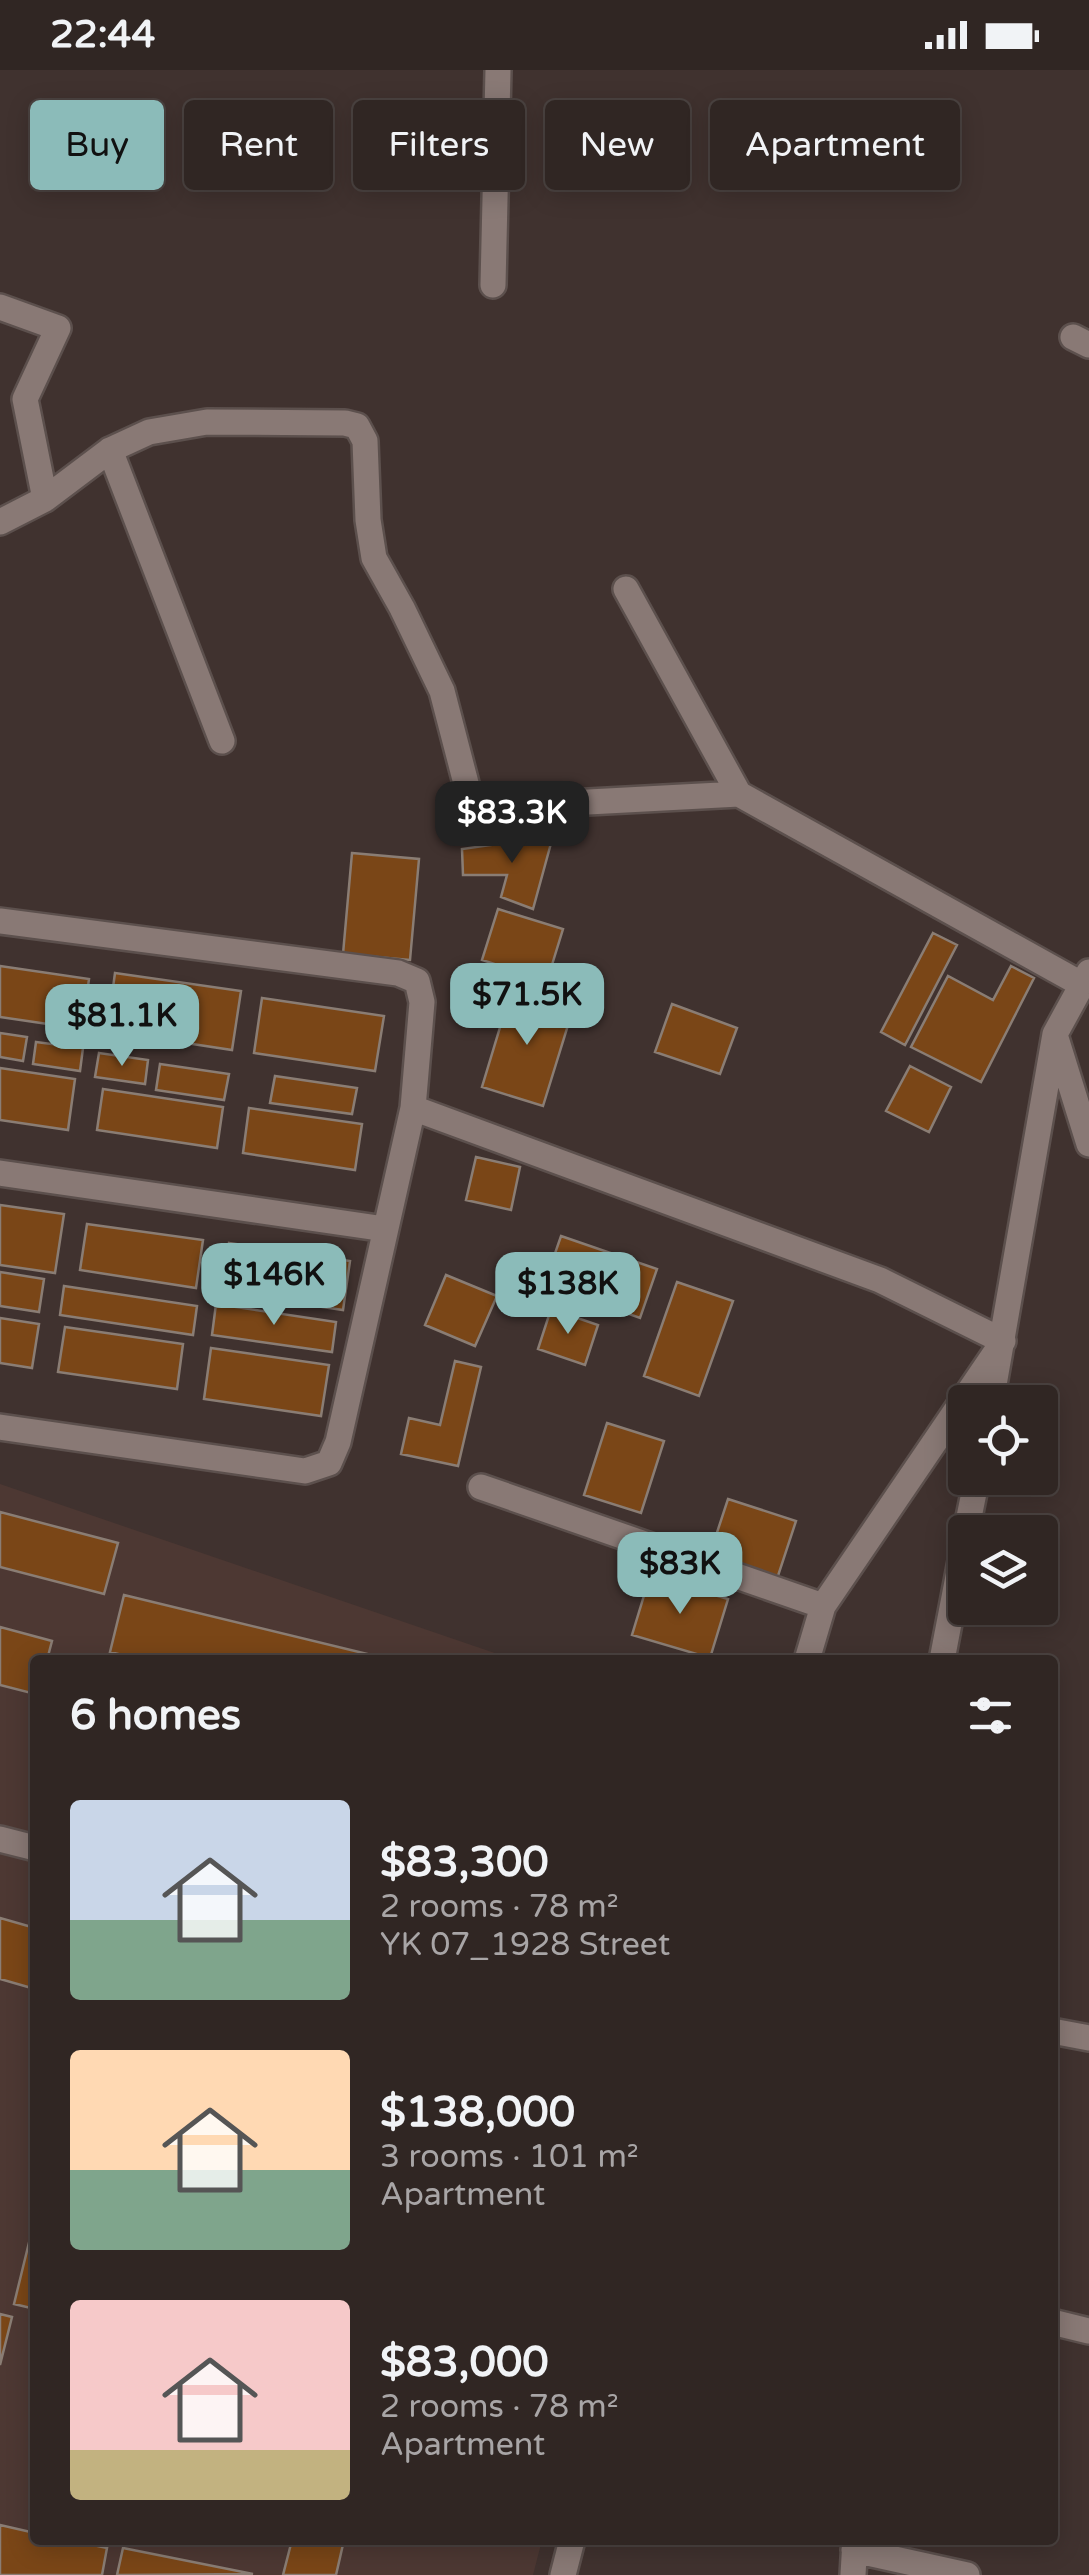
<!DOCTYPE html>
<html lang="en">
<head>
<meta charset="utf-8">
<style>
	body { margin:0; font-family:"Varela Round",sans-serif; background:#3c3230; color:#f1f3f6; height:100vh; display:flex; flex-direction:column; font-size:38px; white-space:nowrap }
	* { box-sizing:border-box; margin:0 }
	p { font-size:32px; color:#a8a5a6 }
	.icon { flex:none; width:55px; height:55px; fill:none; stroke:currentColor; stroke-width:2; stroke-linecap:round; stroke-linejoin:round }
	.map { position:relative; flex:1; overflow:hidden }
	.panel { position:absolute; left:30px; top:1585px; width:1028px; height:890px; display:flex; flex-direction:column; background:#302623; border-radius:10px; box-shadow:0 5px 25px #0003,0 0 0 2px #4b4341 }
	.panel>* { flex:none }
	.top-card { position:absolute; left:30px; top:30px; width:1030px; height:90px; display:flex; gap:20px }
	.buttons { position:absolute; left:948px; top:1315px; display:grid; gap:20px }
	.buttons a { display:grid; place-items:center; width:110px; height:110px; border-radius:10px; background:#302623; box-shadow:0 5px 25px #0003,0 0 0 2px #4b4341; font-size:50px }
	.price { position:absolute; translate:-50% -85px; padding:0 22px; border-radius:20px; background:#8bbbb9; color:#111; font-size:32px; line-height:65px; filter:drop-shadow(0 2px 5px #0008) }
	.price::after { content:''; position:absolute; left:50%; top:60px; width:30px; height:22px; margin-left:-15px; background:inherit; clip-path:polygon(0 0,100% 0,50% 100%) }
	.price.selected { background:#222; color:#fff }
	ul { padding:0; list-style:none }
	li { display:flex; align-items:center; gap:30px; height:250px; padding:0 40px }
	li span { display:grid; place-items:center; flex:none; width:280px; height:200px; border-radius:10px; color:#555 }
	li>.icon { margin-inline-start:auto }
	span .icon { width:120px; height:120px; fill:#fffc; stroke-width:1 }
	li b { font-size:42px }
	h2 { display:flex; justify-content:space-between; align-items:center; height:120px; padding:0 40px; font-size:42px }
	.chip { padding:0 35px; border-radius:10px; background:#302623; box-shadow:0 5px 25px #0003,0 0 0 2px #4b4341; font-size:35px; line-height:90px }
	.chip.selected { background:#8bbbb9; color:#111 }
	.status { display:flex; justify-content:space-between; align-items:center; height:70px; padding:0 50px; background:#302623; direction:ltr }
	.status svg { height:28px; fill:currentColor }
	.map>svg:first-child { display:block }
	.built { fill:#4d3833 }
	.building { fill:#7a4617; stroke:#8a7d74; stroke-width:2.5 }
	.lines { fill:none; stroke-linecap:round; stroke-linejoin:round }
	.minor-casing { stroke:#5c504d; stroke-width:30 }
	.minor { stroke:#897975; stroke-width:25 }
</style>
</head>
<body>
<div class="status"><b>22:44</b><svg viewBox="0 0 49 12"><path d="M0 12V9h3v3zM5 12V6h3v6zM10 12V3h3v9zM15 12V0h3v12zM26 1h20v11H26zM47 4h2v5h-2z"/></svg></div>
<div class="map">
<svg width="1089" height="2505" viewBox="0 0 1089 2505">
	<rect width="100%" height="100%" fill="#40322f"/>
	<path class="built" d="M0 1414 515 1590H35V2470H542L533 2505H0Z"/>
	<path class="building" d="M553 766 533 839 501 827 507 805H463L462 779Z
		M352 783 419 789 410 890 343 884Z
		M498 839 563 859 547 911 482 890Z
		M933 863 957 875 905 975 881 962Z
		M0 896 89 909 82 959 0 947Z
		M1011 896 1034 908 981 1012 911 977 948 906 993 930Z
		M115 903 241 921 232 980 107 961Z
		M511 921 573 939 543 1036 482 1017Z
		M262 928 384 946 375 1001 254 983Z
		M672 934 737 958 720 1004 655 982Z
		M0 963 27 967 23 991 0 987Z
		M36 972 83 978 80 1001 33 994Z
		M99 983 148 990 145 1014 95 1007Z
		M160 994 229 1004 224 1030 156 1020Z
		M910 996 951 1017 929 1062 886 1041Z
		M0 998 75 1009 68 1060 0 1050Z
		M275 1006 357 1018 352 1044 270 1033Z
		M103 1019 223 1037 217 1078 97 1060Z
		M249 1038 362 1054 355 1100 243 1083Z
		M476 1087 520 1097 511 1140 466 1130Z
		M0 1135 64 1144 55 1203 0 1195Z
		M87 1154 203 1170 196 1218 80 1200Z
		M561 1166 657 1199 640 1248 564 1221 558 1226 542 1221Z
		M229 1173 350 1191 343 1240 222 1222Z
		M0 1202 44 1209 39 1242 0 1236Z
		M446 1205 497 1226 475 1276 425 1255Z
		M677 1212 733 1231 699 1326 644 1306Z
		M64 1216 197 1236 193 1265 60 1245Z
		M216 1234 336 1252 332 1282 212 1265Z
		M551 1239 598 1255 585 1295 538 1279Z
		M0 1248 39 1254 32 1298 0 1293Z
		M65 1257 183 1274 177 1319 58 1302Z
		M211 1278 329 1295 321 1346 204 1329Z
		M455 1291 481 1297 458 1396 401 1384 409 1348 440 1355Z
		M607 1353 664 1371 641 1443 584 1425Z
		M728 1429 796 1451 775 1515 707 1493Z
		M0 1442 118 1473 104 1524 0 1497Z
		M650 1506 728 1529 710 1588 632 1565Z
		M124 1525 392 1590H143L110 1582Z
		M0 1557 52 1571 47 1590H35V1624L0 1615Z
		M0 1848 35 1858V1919L0 1909Z
		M35 2148V2239L14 2234Z
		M0 2244 12 2247 0 2295Z
		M0 2455 35 2463V2470H70L107 2478 102 2505H0Z
		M292 2470H344L336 2505H283Z
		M123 2478 253 2504 117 2505Z"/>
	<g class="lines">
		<defs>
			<path id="minor" d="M493 215 498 0
				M0 237 58 258 25 329 45 429
				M1073 267 1089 275
				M110 380 222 671
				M0 452 45 429 110 380 149 362 207 352 345 353 357 356 365 371 368 450 374 488 402 538 442 621 468 721 478 733 493 737 739 724 1081 914
				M626 519 739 724
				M0 851 398 903 417 911 422 932 413 1038 880 1210 1003 1271
				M1056 968 1089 1074
				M0 1103 385 1159
				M991 1332 1055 964 1089 902
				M0 1357 305 1401 329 1393 338 1372 413 1038
				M481 1417 823 1536
				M966 1462 977 1408
				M807 1590 823 1536 998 1279
				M942 1590 965 1470
				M0 1769 35 1778
				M1052 1961 1089 1968
				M1052 2252 1089 2261
				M854 2480 967 2505
				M563 2505 572 2470
				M853 2505 855 2470"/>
		</defs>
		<use href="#minor" class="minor-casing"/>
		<use href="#minor" class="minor"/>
	</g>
</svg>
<div class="buttons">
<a><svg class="icon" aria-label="locate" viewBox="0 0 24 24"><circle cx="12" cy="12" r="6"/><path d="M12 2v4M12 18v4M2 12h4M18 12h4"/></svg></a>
<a><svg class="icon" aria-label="layers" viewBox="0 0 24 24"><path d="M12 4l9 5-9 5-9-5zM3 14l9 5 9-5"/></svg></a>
</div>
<b class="price selected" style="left:512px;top:796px">$83.3K</b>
<b class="price" style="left:527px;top:978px">$71.5K</b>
<b class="price" style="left:122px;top:999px">$81.1K</b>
<b class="price" style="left:274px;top:1258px">$146K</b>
<b class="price" style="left:568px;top:1267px">$138K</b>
<b class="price" style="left:680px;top:1547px">$83K</b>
<div class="top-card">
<a class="chip selected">Buy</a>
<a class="chip">Rent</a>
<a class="chip">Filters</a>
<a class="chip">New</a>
<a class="chip">Apartment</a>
</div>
<section class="panel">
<h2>6 homes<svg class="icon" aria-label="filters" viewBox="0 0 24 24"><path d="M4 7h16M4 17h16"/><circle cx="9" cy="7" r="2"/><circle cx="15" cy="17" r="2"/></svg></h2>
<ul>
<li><span style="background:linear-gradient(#c9d6e8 60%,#7fa58c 0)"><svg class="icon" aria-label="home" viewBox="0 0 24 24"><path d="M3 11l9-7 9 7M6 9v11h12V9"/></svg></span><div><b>$83,300</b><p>2 rooms · 78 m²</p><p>YK 07_1928 Street</p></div></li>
<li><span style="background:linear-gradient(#ffd9b3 60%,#7fa58c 0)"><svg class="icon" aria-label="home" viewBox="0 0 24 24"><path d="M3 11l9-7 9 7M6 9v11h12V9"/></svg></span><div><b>$138,000</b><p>3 rooms · 101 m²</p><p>Apartment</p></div></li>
<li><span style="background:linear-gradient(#f6c9c9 75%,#c2b280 0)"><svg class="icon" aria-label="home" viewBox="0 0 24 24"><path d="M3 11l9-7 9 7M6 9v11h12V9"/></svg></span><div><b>$83,000</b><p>2 rooms · 78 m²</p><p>Apartment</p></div></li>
</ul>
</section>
</div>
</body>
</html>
